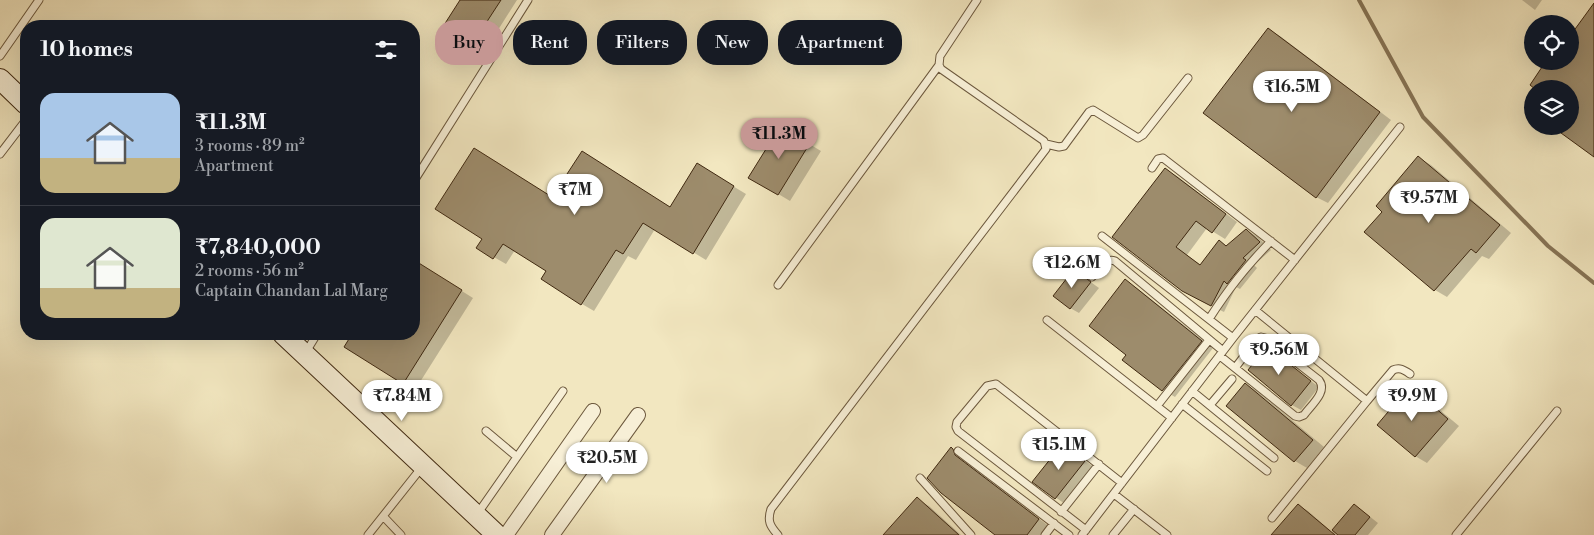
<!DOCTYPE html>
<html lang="en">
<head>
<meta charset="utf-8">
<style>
	body { margin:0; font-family:"Libre Bodoni",serif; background:#20242c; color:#f1f3f6; height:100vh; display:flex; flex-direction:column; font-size:19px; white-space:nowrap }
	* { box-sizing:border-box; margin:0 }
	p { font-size:16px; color:#9ea1a6 }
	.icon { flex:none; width:28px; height:28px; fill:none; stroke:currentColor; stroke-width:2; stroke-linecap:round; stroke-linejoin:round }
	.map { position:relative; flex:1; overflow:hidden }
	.sheet { position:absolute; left:20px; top:20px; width:400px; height:320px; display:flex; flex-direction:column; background:#171b24; border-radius:20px; box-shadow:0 5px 20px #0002 }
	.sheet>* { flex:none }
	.banner { position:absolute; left:435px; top:20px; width:475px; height:45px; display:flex; gap:10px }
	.tools { position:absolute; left:1524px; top:15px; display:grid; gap:10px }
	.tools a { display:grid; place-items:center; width:55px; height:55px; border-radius:50%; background:#171b24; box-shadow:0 5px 20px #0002; font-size:25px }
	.price { position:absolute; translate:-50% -42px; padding:0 11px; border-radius:18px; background:#fff; color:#222; font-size:16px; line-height:32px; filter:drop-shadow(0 1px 2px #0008) }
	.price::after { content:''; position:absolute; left:50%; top:30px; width:15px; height:11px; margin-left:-8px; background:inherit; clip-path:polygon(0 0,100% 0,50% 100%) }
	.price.on { background:#c59692; color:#111 }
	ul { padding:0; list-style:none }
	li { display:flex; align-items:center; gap:15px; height:125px; padding:0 20px }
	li+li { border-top:1px solid #363941 }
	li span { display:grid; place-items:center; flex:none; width:140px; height:100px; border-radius:15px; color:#555 }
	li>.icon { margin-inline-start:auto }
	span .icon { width:60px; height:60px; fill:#fffc; stroke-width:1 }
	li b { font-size:21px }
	h2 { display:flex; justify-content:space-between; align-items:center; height:60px; padding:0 20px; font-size:21px }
	.chip { padding:0 18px; border-radius:20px; background:#171b24; box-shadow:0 5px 20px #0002; font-size:18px; line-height:45px }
	.chip.on { background:#c59692; color:#111 }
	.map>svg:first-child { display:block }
	.shadow { fill:#0003 }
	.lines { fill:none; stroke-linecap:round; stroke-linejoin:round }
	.stream { stroke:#867456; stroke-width:4 }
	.building { fill:#9d8c6c; stroke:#402911 }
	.lane-casing { stroke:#6c583d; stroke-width:9 }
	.street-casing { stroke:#6c583d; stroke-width:16 }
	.secondary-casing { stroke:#402911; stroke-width:22 }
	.lane { stroke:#f7efd6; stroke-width:7 }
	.street { stroke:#f7efd6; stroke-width:14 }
	.secondary { stroke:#f7efd6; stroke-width:20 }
</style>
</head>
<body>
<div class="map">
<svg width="1594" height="535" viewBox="0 0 1594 535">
	<rect width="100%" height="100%" fill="#f2e7c0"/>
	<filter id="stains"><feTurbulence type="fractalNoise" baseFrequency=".004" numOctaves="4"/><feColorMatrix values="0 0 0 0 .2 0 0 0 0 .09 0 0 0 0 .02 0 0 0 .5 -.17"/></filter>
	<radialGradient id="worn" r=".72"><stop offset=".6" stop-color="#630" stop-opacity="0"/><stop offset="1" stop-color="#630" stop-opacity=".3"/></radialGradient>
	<path class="shadow" d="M461 0H517L486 49 446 25Z
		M1522 0H1542L1535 10Z
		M1269 30 1280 36 1391 120 1328 203 1316 197Z
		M781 127 821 151 790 201 750 177Z
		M1419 158 1431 165 1511 233 1489 259 1482 256 1447 297 1435 290 1366 232 1384 211Z
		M698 165 746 194 706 260 655 229 636 260 628 256 594 311 582 304 548 271 515 250 506 264 478 248 553 199 671 209Z
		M1165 170 1177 176 1237 222 1225 239 1207 228 1187 255 1201 265 1219 241 1227 246 1246 230 1258 237 1271 250 1254 265 1257 268 1240 289 1236 287 1224 312 1195 298 1114 237Z
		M414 261 473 298 415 390 345 347 353 334H414Z
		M1074 270 1099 288 1079 313 1070 308Z
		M1125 281 1137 288 1213 348 1175 397 1163 390 1128 355Z
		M1267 348 1319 387 1301 410 1292 405 1250 370Z
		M1245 384 1257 391 1324 447 1307 468 1295 461 1228 406Z
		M1410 388 1422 395 1459 426 1427 463 1415 456Z
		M1063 445 1094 467 1065 504 1034 482Z
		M951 449 965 457 967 463 1050 527 1044 535H997Z
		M917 499 929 506 961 535H891Z
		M1298 505 1308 511 1332 532 1355 505 1378 523 1368 535H1272Z"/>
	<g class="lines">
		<path class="stream" d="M1359 0 1423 117 1548 246 1594 283"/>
	</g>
	<path class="building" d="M460 0H501L473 43 444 25Z
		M1594 3V157L1561 133 1566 126H1570V89H1535L1530 85 1546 61H1570V36Z
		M1268 28 1380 112 1316 198 1203 113Z
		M781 125 810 143 778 195 748 178Z
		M474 148 552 197 582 151 670 207 697 163 734 186 693 254 643 223 623 254 616 250 581 305 541 279 546 271 503 244 493 259 476 248 482 239 435 209Z
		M1418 156 1500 225 1476 253 1471 249 1434 291 1364 232 1382 212 1376 206Z
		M1165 168 1226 214 1212 233 1196 221 1176 247 1200 265 1219 240 1226 246 1246 229 1260 242 1243 258 1246 260 1227 284 1224 281 1211 306 1182 291 1112 237Z
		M414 260 462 290 403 384 344 347 352 334H414Z
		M1074 269 1091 282 1070 309 1053 296Z
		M1125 279 1202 341 1162 391 1122 360 1126 355 1089 326Z
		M1267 346 1311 381 1291 406 1248 370Z
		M1245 383 1313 440 1294 462 1226 406Z
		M1410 386 1448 419 1415 457 1377 425Z
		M1063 443 1085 461 1055 499 1032 482Z
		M951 447 953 449 955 455 1039 519 1027 535H995L941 493 927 478Z
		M917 497 959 535H883Z
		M1298 504 1335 535H1271Z
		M1354 504 1370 517 1355 535H1338L1332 530Z"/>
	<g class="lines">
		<defs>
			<path id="lane" d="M0 56 39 0
				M1046 144 1059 147 1064 146 1089 112 1093 110 1138 138 1143 135 1188 78
				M0 154 26 120
				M1152 168 1158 159 1163 158 1295 260
				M414 181 528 0
				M1102 236 1233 338
				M1092 277C1098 270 1105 257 1115 261L1223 351
				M778 285 939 65
				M1255 310 1367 401 1272 518
				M1209 319C1229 288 1245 268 1271 241
				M1047 320 1172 418
				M306 352 317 334
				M1220 356 1295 416 1299 417 1304 415C1311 405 1328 392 1319 380L1265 338 1261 337 1257 339 1235 368
				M1192 391 1274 458
				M1367 401 1393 370C1400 367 1404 370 1410 374
				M1182 404 1267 471
				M1210 405 1232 379
				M1157 406 1209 340
				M486 431 517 457
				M958 451 1069 535
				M920 478 971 535
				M1114 494 1167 535
				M1061 512 1099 464
				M478 513 563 391
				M383 516 401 535
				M1086 530 958 431 956 427 957 422 987 386 996 384 1122 483
				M368 535 422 467
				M778 535C770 526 767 521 771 509L1046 149 1044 141 941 69 939 65 940 56 977 0
				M1045 535 1054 523
				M1082 535 1233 338 1400 127
				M1113 535 1134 509
				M1456 535 1557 411"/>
			<path id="street" d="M506 535 593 411
				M552 535 638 415"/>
			<path id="secondary" d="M0 79 26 104
				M283 334 497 535"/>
		</defs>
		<use href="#lane" class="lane-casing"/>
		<use href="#street" class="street-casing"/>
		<use href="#secondary" class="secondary-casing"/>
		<use href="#lane" class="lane"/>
		<use href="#street" class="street"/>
		<use href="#secondary" class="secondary"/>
	</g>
	<rect width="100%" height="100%" filter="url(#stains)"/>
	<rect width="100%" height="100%" fill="url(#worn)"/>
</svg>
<div class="tools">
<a><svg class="icon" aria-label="locate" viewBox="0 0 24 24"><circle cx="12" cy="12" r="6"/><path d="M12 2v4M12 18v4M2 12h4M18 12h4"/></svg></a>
<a><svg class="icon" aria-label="layers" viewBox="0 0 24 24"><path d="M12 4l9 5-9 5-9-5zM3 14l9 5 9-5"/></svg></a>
</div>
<b class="price" style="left:1292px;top:113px">₹16.5M</b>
<b class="price on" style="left:779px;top:160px">₹11.3M</b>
<b class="price" style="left:575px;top:216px">₹7M</b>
<b class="price" style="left:1429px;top:224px">₹9.57M</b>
<b class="price" style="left:1072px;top:289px">₹12.6M</b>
<b class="price" style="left:1279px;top:376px">₹9.56M</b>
<b class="price" style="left:402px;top:422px">₹7.84M</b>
<b class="price" style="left:1412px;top:422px">₹9.9M</b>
<b class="price" style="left:1059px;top:471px">₹15.1M</b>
<b class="price" style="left:607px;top:484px">₹20.5M</b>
<div class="banner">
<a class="chip on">Buy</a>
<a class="chip">Rent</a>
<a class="chip">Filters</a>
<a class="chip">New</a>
<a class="chip">Apartment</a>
</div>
<section class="sheet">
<h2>10 homes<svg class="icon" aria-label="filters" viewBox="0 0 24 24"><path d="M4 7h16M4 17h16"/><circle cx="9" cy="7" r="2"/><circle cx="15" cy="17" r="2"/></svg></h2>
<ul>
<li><span style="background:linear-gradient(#a9c7e8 65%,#c2b280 0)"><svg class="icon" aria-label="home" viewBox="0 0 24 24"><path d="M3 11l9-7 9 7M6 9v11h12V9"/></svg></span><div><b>₹11.3M</b><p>3 rooms · 89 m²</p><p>Apartment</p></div></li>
<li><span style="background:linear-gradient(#dfe7d0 70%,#c2b280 0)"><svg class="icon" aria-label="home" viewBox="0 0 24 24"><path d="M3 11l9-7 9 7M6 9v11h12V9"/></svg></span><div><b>₹7,840,000</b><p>2 rooms · 56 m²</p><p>Captain Chandan Lal Marg</p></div></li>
</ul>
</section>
</div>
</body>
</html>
